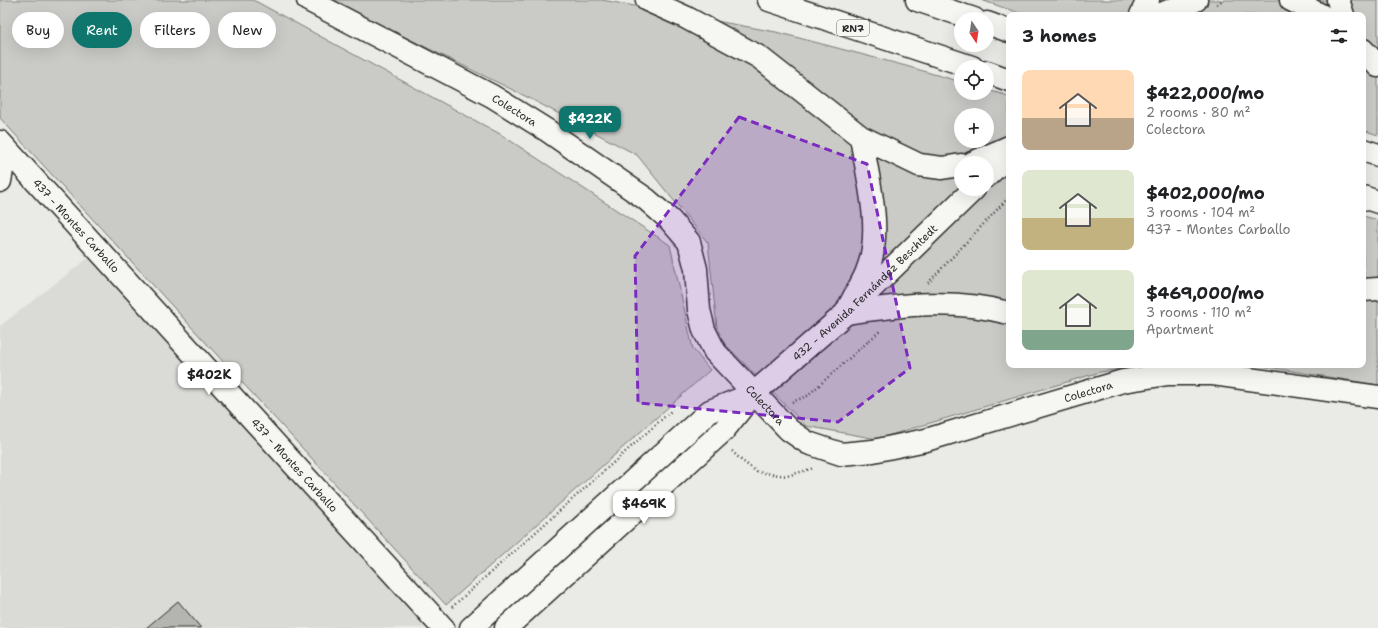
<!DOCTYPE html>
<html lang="en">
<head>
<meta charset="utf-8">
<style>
	body { margin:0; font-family:"Shantell Sans",sans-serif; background:#f6f6f6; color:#202124; height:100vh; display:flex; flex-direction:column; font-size:15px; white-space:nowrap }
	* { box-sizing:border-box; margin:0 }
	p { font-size:13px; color:#757577 }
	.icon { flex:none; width:22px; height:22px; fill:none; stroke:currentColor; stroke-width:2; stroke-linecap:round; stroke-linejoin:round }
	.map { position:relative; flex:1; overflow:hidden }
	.panel { position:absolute; left:1006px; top:12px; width:360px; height:356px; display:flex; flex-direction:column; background:#fff; border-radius:8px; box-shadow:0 4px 16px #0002 }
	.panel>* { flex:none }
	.guide { position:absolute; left:12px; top:12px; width:380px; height:36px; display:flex; gap:8px }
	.needle { width:26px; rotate:168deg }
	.fabs { position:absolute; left:954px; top:12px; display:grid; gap:8px }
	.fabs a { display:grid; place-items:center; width:40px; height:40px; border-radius:50%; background:#fff; box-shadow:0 4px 16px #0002; font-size:20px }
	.price { position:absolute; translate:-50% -34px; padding:0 9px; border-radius:8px; background:#fff; color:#222; font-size:13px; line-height:26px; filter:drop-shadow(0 1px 2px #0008) }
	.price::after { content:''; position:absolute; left:50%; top:24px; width:12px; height:9px; margin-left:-6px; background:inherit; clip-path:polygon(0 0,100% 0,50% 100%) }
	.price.active { background:#0f766e; color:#fff }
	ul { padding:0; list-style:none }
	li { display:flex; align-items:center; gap:12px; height:100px; padding:0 16px }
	li span { display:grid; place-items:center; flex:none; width:112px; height:80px; border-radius:8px; color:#555 }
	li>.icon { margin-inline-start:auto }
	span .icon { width:48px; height:48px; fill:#fffc; stroke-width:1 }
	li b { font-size:17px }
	h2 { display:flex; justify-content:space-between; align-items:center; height:48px; padding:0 16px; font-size:17px }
	.chip { padding:0 14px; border-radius:18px; background:#fff; box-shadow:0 4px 16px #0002; font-size:14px; line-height:36px }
	.chip.active { background:#0f766e; color:#fff }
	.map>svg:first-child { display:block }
	.built { fill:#dadad6 }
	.green { fill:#cacac7; stroke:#7a7a79; fill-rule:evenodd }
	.building { fill:#b4b4b1; stroke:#2b2b2b }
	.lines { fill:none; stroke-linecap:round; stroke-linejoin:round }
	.minor-casing { stroke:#2b2b2b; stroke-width:25 }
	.major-casing { stroke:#2b2b2b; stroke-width:25 }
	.highway-casing { stroke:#2b2b2b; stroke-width:25 }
	.path { stroke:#2b2b2b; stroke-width:2.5; stroke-dasharray:1 3; stroke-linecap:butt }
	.minor { stroke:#f6f6f2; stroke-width:22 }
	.major { stroke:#f6f6f2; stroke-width:22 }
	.highway { stroke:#f6f6f2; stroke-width:22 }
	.marked { fill:#7b2cbf; fill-opacity:0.2; stroke:#7b2cbf; stroke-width:3; stroke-dasharray:8 5; stroke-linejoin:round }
	.labels { text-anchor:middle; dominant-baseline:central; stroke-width:3; stroke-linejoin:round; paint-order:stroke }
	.shield { fill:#f6f6f2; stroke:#686867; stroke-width:1 }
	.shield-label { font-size:10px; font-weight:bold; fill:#2b2b2b }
	.street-label { font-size:11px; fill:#2b2b2b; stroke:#f6f6f2 }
</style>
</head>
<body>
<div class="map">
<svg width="1378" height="628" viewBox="0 0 1378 628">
	<rect width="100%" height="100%" fill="#eaeae6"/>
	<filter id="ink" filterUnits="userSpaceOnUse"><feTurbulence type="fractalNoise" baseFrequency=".025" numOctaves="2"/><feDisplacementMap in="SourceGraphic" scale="8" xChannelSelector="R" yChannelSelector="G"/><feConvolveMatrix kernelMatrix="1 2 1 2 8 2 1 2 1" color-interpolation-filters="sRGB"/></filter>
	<g filter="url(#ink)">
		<path class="built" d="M91 256 428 628H0V326Z"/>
		<path class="green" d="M0 0H252L257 2 500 134 670 245 693 349 710 370 446 605 0 118Z
			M330 0H602L776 32 906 66 961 82V93H987V90L1009 96V365H1147L1100 372 877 439 806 426 718 337 708 243 637 155 529 98ZM961 115H987V141H961ZM961 163H987V189H961Z
			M981 0H1378V135L1363 130V15H1025Z
			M1363 216 1378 220V385L1255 365H1363Z"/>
		<path class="building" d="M178 601 201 628H146Z"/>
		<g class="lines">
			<defs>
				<g id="minor">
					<path id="s1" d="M308 0 492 96 548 131 646 199 670 220 689 242 696 269 699 310 704 330 715 352 789 430 808 443 841 454 873 451 926 440 1123 381 1168 374H1213L1378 397"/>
					<path id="s2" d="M0 142 443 628"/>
					<path d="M0 181 6 149"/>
					<path d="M471 628 710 411 753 394"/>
					<path d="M506 628 724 430 752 395"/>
				</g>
				<g id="major">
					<path d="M987 176 1009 155"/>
					<path id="s3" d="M753 394 846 313 974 189"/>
				</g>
				<path id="highway" d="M647 0 685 17 759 57 861 137 919 165 942 168 961 165
					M769 0 972 67
					M917 0 974 19
					M1291 0 1321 15
					M1338 0 1343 15
					M1141 15 1148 0
					M1159 15 1196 0
					M987 23 1009 31
					M1363 50 1378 66
					M987 72 1009 80
					M1363 150 1378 155
					M972 163 1009 147
					M1363 197 1378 202
					M1363 290 1378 289
					M846 313C852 300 860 287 866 274 884 233 868 180 861 137
					M846 313C903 305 952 298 1009 313"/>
			</defs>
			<use href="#minor" class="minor-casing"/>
			<use href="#major" class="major-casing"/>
			<use href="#highway" class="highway-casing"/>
			<path class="path" d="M1217 4 1223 0
				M928 283 1009 197
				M792 402 807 396 881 330
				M732 451 741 460 757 472 787 476 814 468
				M452 607 671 411"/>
			<use href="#minor" class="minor"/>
			<use href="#major" class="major"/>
			<use href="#highway" class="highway"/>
		</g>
	</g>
	<path class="marked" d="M739 117 867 164 910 368 838 422 638 403 635 256Z"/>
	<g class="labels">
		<rect class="shield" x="837" y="20" width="32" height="16" rx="3"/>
		<g class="shield-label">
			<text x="853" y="28">RN7</text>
		</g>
		<g class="street-label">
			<text stroke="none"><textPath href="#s1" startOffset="234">Colectora</textPath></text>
			<text stroke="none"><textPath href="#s2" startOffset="113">437 - Montes Carballo</textPath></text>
			<text stroke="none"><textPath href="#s3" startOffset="151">432 - Avenida Fernández Beschtedt</textPath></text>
			<text stroke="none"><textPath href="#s1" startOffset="989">Colectora</textPath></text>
			<text stroke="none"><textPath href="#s1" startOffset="641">Colectora</textPath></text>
			<text stroke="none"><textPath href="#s2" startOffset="437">437 - Montes Carballo</textPath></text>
		</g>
	</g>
</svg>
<div class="fabs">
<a><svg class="needle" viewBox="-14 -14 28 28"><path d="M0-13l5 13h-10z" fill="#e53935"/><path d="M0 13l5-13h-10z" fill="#757577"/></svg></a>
<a><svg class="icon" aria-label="locate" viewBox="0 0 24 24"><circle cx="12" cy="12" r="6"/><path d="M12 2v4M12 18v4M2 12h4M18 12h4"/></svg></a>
<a>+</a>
<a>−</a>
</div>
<b class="price active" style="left:590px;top:140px">$422K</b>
<b class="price" style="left:209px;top:396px">$402K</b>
<b class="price" style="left:644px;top:525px">$469K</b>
<div class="guide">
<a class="chip">Buy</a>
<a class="chip active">Rent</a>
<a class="chip">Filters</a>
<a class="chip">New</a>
</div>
<section class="panel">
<h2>3 homes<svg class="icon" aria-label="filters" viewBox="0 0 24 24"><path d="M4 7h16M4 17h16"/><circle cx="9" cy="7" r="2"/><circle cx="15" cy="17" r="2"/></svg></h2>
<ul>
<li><span style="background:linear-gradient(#ffd9b3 60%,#b9a48a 0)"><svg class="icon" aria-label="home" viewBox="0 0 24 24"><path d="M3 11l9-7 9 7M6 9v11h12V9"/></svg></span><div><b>$422,000/mo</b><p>2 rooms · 80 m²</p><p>Colectora</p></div></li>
<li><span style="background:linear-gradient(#dfe7d0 60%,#c2b280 0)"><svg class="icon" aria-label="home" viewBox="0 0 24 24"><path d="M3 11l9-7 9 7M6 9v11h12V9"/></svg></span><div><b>$402,000/mo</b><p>3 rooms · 104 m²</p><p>437 - Montes Carballo</p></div></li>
<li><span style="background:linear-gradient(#dfe7d0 75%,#7fa58c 0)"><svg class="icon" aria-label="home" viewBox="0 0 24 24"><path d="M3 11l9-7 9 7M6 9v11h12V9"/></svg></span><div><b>$469,000/mo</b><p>3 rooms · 110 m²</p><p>Apartment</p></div></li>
</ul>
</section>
</div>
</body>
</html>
